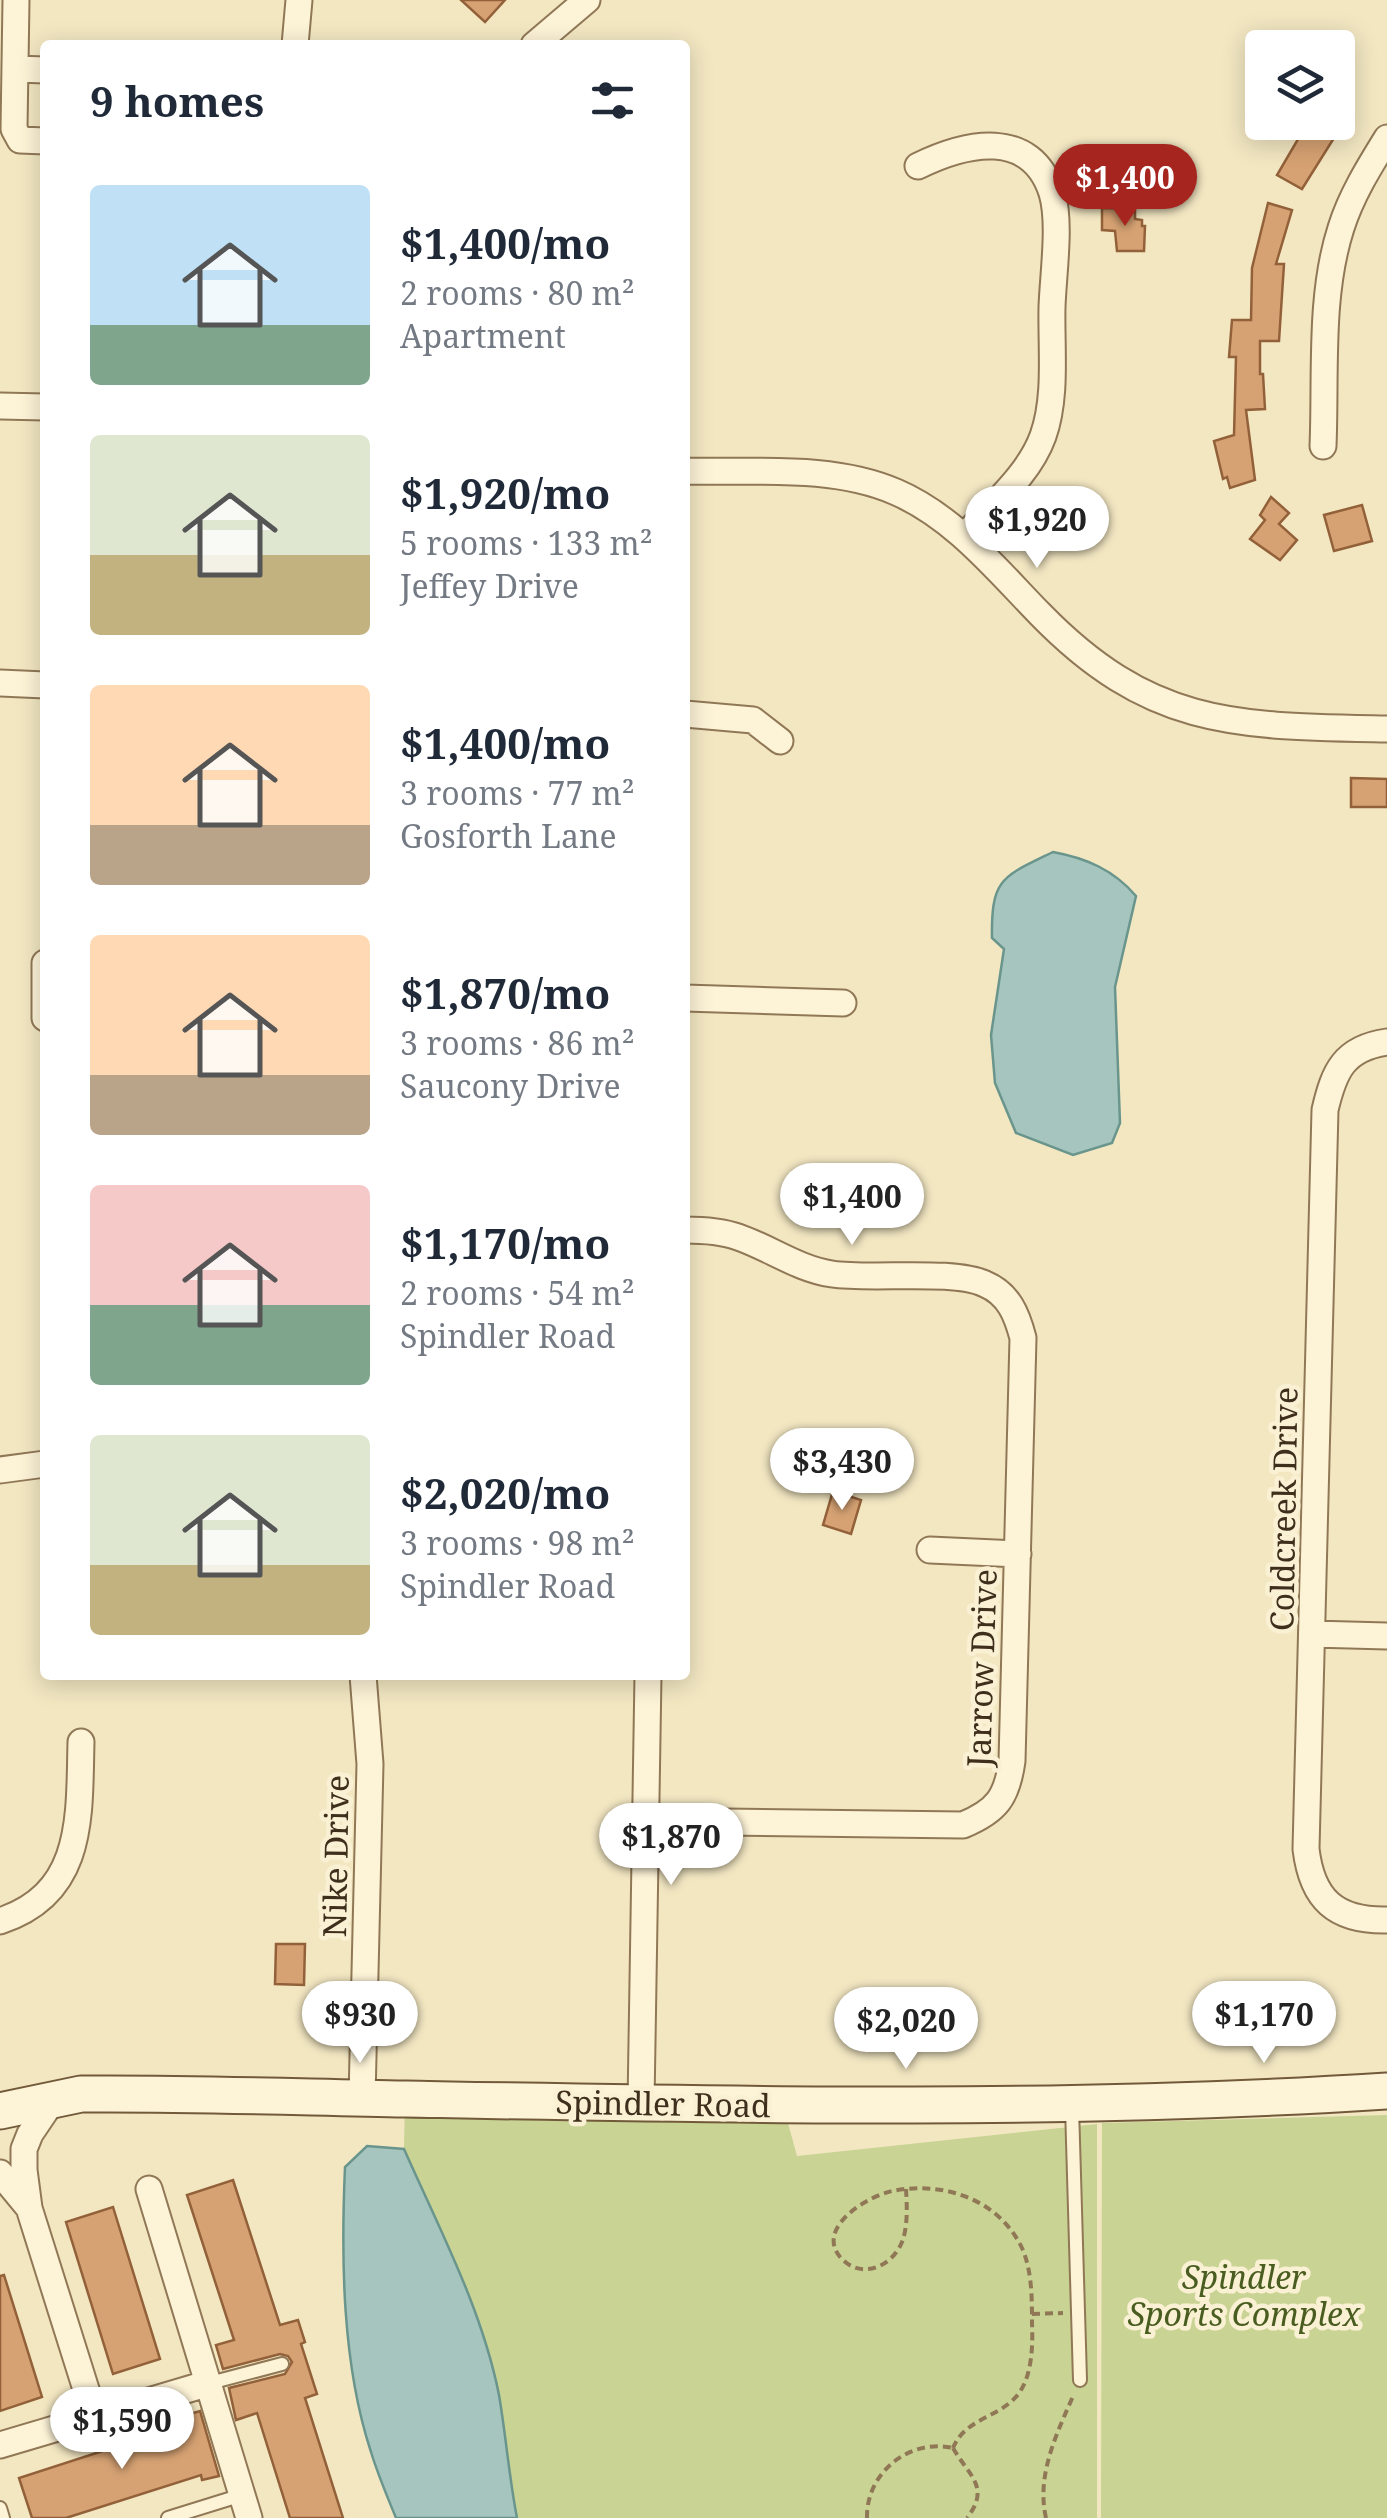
<!DOCTYPE html>
<html lang="en">
<head>
<meta charset="utf-8">
<style>
	body { margin:0; font-family:"Noto Serif",serif; background:#f6f6f7; color:#1f2937; height:100vh; display:flex; flex-direction:column; font-size:38px; white-space:nowrap }
	* { box-sizing:border-box; margin:0 }
	p { font-size:32px; color:#747a83 }
	.icon { flex:none; width:55px; height:55px; fill:none; stroke:currentColor; stroke-width:2; stroke-linecap:round; stroke-linejoin:round }
	.map { position:relative; flex:1; overflow:hidden }
	.sheet { position:absolute; left:40px; top:40px; width:650px; height:1640px; display:flex; flex-direction:column; background:#fff; border-radius:10px; box-shadow:0 5px 25px #0003 }
	.sheet>* { flex:none }
	.fabs { position:absolute; left:1245px; top:30px; display:grid; gap:20px }
	.fabs a { display:grid; place-items:center; width:110px; height:110px; border-radius:10px; background:#fff; box-shadow:0 5px 25px #0003; font-size:50px }
	.price { position:absolute; translate:-50% -85px; padding:0 22px; border-radius:35px; background:#fff; color:#222; font-size:32px; line-height:65px; filter:drop-shadow(0 2px 5px #0008) }
	.price::after { content:''; position:absolute; left:50%; top:60px; width:30px; height:22px; margin-left:-15px; background:inherit; clip-path:polygon(0 0,100% 0,50% 100%) }
	.price.selected { background:#a6261f; color:#fff }
	ul { padding:0; list-style:none }
	li { display:flex; align-items:center; gap:30px; height:250px; padding:0 50px }
	li span { display:grid; place-items:center; flex:none; width:280px; height:200px; border-radius:10px; color:#555 }
	li>.icon { margin-inline-start:auto }
	span .icon { width:120px; height:120px; fill:#fffc; stroke-width:1 }
	li b { font-size:42px }
	h2 { display:flex; justify-content:space-between; align-items:center; height:120px; padding:0 50px; font-size:42px }
	.map>svg:first-child { display:block }
	.green { fill:#c8d394 }
	.water { fill:#a5c5be; stroke:#6a958d; stroke-width:2.5 }
	.building { fill:#d6a273; stroke:#926139; stroke-width:2.5 }
	.lines { fill:none; stroke-linecap:round; stroke-linejoin:round }
	.lane-casing { stroke:#907856; stroke-width:16 }
	.street-casing { stroke:#907856; stroke-width:29 }
	.secondary-casing { stroke:#71593a; stroke-width:39 }
	.path { stroke:#907856; stroke-width:4; stroke-dasharray:8 5; stroke-linecap:butt }
	.lane { stroke:#fdf3d7; stroke-width:12 }
	.street { stroke:#fdf3d7; stroke-width:25 }
	.secondary { stroke:#fdf3d7; stroke-width:35 }
	.labels { text-anchor:middle; dominant-baseline:central; stroke-width:9; stroke-linejoin:round; paint-order:stroke }
	.street-label { font-size:32px; fill:#3e2e1c; stroke:#faf0d3 }
	.park-label { font-size:32px; font-style:italic; fill:#4a5d21; stroke:#faf0d3 }
</style>
</head>
<body>
<div class="map">
<svg width="1387" height="2518" viewBox="0 0 1387 2518">
	<rect width="100%" height="100%" fill="#f3e7c2"/>
	<path class="green" d="M405 2099 783 2105 797 2156 1097 2124V2518H517L508 2476 499 2394 472 2304 404 2149Z
		M1387 2115V2518H1101L1102 2123Z"/>
	<path class="water" d="M1053 852C1086 858 1114 870 1136 896L1115 987 1120 1123 1112 1143 1073 1155 1016 1133 995 1083 991 1035 1004 949 992 938C991 878 1002 877 1053 852Z
		M367 2146 404 2149C439 2228 482 2309 499 2395 506 2436 509 2477 517 2518H396C387 2496 378 2475 371 2452 342 2364 341 2259 345 2167Z"/>
	<path class="building" d="M461 0H505L485 22Z
		M1308 122H1344L1302 189 1277 175Z
		M1268 203 1292 210 1276 264H1284L1279 341H1260V374H1263L1265 409 1246 410 1255 480 1230 488 1227 477 1223 479 1214 441 1234 435 1236 357H1229L1232 320H1251L1252 268Z
		M1102 208 1135 209V219L1142 220V226H1145L1144 251H1117L1115 231 1102 230Z
		M1271 497 1289 513 1279 524 1297 540 1280 560 1250 539 1265 520 1260 515Z
		M1362 505 1372 541 1334 551 1324 515Z
		M1351 778 1387 779V807H1351Z
		M833 1491 861 1500 851 1534 823 1525Z
		M276 1944H305L304 1985 275 1984Z
		M233 2180 280 2325 298 2320 305 2342 301 2344 317 2394 305 2398 343 2518H290L257 2413 236 2420 229 2388 285 2374 292 2362 288 2356 280 2354 223 2369 216 2345 234 2340 187 2195Z
		M113 2207 160 2359 113 2374 66 2222Z
		M4 2275 42 2397 0 2411V2276Z
		M200 2411 219 2476 202 2480 201 2475 66 2518H32L19 2478 186 2424 183 2416Z"/>
	<g class="lines">
		<defs>
			<path id="lane" d="M1072 2107 1080 2380
				M206 2384 282 2364
				M0 2508 3 2518
				M168 2518 242 2495"/>
			<path id="street" d="M16 0 14 129 20 140 45 141
				M295 45 299 0
				M534 45 587 0
				M16 69 45 70
				M918 166C965 143 1031 127 1052 193 1061 223 1053 275 1052 307 1051 348 1057 397 1043 436 1029 475 991 506 964 537
				M0 406 45 407
				M1323 446C1326 375 1319 296 1341 228 1351 196 1369 167 1387 138
				M685 471C753 473 832 464 896 492 954 517 996 569 1040 614 1151 728 1237 726 1387 729
				M0 683 45 685
				M685 714 753 720 780 741
				M45 963V1018
				M685 998 843 1003
				M1387 1042C1344 1048 1334 1071 1325 1110L1306 1849C1312 1899 1335 1921 1387 1920
				M0 1470 45 1464
				M930 1550 1018 1554
				M1312 1634 1387 1636
				M645 1821 963 1825C997 1811 1007 1797 1012 1761L1023 1338C1017 1315 1009 1294 985 1284 953 1269 872 1280 832 1274 798 1269 770 1248 738 1237 721 1231 703 1230 685 1230
				M0 1921C85 1893 79 1816 81 1742
				M55 2097 30 2134 24 2149V2170L29 2208 95 2418
				M362 2098 370 1764 363 1675
				M641 2103 648 1675
				M0 2173 29 2208
				M149 2189 249 2518
				M0 2445 206 2384"/>
			<path id="secondary" d="M0 2111 81 2094C189 2093 297 2097 406 2099 733 2105 1060 2112 1387 2091"/>
		</defs>
		<use href="#lane" class="lane-casing"/>
		<use href="#street" class="street-casing"/>
		<use href="#secondary" class="secondary-casing"/>
		<path class="path" d="M906 2189C907 2205 908 2227 902 2242 892 2267 861 2280 841 2258 814 2228 868 2196 892 2191 942 2181 998 2198 1022 2248 1032 2270 1032 2299 1032 2323 1033 2345 1032 2372 1021 2390 1004 2418 966 2416 953 2448
			M1032 2314 1063 2313
			M953 2448C969 2476 991 2487 967 2518
			M867 2518C866 2473 909 2438 953 2448
			M1046 2518C1036 2475 1057 2433 1074 2394"/>
		<use href="#lane" class="lane"/>
		<use href="#street" class="street"/>
		<use href="#secondary" class="secondary"/>
	</g>
	<g class="labels">
		<g class="street-label">
			<text transform="translate(1283 1509) rotate(-89)">Coldcreek Drive</text>
			<text transform="translate(981 1668) rotate(-88)">Jarrow Drive</text>
			<text transform="translate(335 1856) rotate(-89)">Nike Drive</text>
			<text transform="translate(663 2103) rotate(1)">Spindler Road</text>
		</g>
		<g class="park-label">
			<text x="1244" y="2276">Spindler<tspan x="1244" dy="37">Sports Complex</tspan></text>
		</g>
	</g>
</svg>
<div class="fabs">
<a><svg class="icon" aria-label="layers" viewBox="0 0 24 24"><path d="M12 4l9 5-9 5-9-5zM3 14l9 5 9-5"/></svg></a>
</div>
<b class="price selected" style="left:1125px;top:229px">$1,400</b>
<b class="price" style="left:1037px;top:571px">$1,920</b>
<b class="price" style="left:852px;top:1248px">$1,400</b>
<b class="price" style="left:842px;top:1513px">$3,430</b>
<b class="price" style="left:671px;top:1888px">$1,870</b>
<b class="price" style="left:360px;top:2066px">$930</b>
<b class="price" style="left:1264px;top:2066px">$1,170</b>
<b class="price" style="left:906px;top:2072px">$2,020</b>
<b class="price" style="left:122px;top:2472px">$1,590</b>
<section class="sheet">
<h2>9 homes<svg class="icon" aria-label="filters" viewBox="0 0 24 24"><path d="M4 7h16M4 17h16"/><circle cx="9" cy="7" r="2"/><circle cx="15" cy="17" r="2"/></svg></h2>
<ul>
<li><span style="background:linear-gradient(#bfe0f5 70%,#7fa58c 0)"><svg class="icon" aria-label="home" viewBox="0 0 24 24"><path d="M3 11l9-7 9 7M6 9v11h12V9"/></svg></span><div><b>$1,400/mo</b><p>2 rooms · 80 m²</p><p>Apartment</p></div></li>
<li><span style="background:linear-gradient(#dfe7d0 60%,#c2b280 0)"><svg class="icon" aria-label="home" viewBox="0 0 24 24"><path d="M3 11l9-7 9 7M6 9v11h12V9"/></svg></span><div><b>$1,920/mo</b><p>5 rooms · 133 m²</p><p>Jeffey Drive</p></div></li>
<li><span style="background:linear-gradient(#ffd9b3 70%,#b9a48a 0)"><svg class="icon" aria-label="home" viewBox="0 0 24 24"><path d="M3 11l9-7 9 7M6 9v11h12V9"/></svg></span><div><b>$1,400/mo</b><p>3 rooms · 77 m²</p><p>Gosforth Lane</p></div></li>
<li><span style="background:linear-gradient(#ffd9b3 70%,#b9a48a 0)"><svg class="icon" aria-label="home" viewBox="0 0 24 24"><path d="M3 11l9-7 9 7M6 9v11h12V9"/></svg></span><div><b>$1,870/mo</b><p>3 rooms · 86 m²</p><p>Saucony Drive</p></div></li>
<li><span style="background:linear-gradient(#f6c9c9 60%,#7fa58c 0)"><svg class="icon" aria-label="home" viewBox="0 0 24 24"><path d="M3 11l9-7 9 7M6 9v11h12V9"/></svg></span><div><b>$1,170/mo</b><p>2 rooms · 54 m²</p><p>Spindler Road</p></div></li>
<li><span style="background:linear-gradient(#dfe7d0 65%,#c2b280 0)"><svg class="icon" aria-label="home" viewBox="0 0 24 24"><path d="M3 11l9-7 9 7M6 9v11h12V9"/></svg></span><div><b>$2,020/mo</b><p>3 rooms · 98 m²</p><p>Spindler Road</p></div></li>
</ul>
</section>
</div>
</body>
</html>
